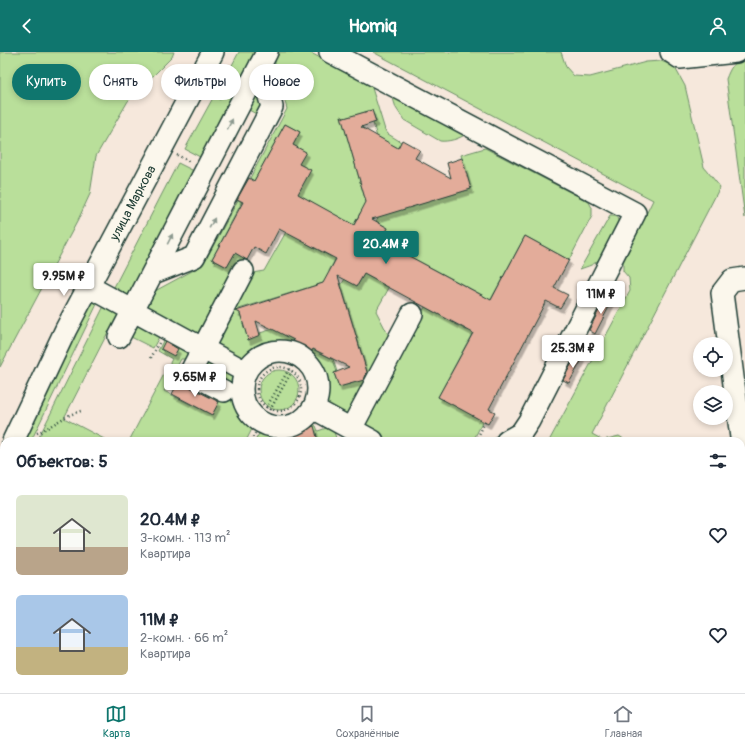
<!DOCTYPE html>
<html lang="ru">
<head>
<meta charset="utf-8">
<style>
	body { margin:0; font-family:Pangolin,sans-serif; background:#f6f6f7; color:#1f2937; height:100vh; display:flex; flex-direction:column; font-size:15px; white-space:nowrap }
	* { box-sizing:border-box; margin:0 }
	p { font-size:13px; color:#747a83 }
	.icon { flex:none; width:22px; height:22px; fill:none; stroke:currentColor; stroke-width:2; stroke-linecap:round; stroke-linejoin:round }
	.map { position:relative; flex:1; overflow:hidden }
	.drawer { position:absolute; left:0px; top:385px; width:745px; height:256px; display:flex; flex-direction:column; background:#fff; border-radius:12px 12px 0 0; box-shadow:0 2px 6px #0003 }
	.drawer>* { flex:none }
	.guide { position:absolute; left:12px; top:12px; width:400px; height:36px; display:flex; gap:8px }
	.controls { position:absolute; left:693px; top:285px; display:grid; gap:8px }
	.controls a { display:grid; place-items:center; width:40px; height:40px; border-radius:50%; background:#fff; box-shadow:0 2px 6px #0003; font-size:20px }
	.price { position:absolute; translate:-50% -34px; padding:0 9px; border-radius:4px; background:#fff; color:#222; font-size:13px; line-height:26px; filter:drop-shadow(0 1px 2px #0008) }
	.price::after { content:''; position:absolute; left:50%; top:24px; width:12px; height:9px; margin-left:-6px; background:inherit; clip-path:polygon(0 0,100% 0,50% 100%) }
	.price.active { background:#0f766e; color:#fff }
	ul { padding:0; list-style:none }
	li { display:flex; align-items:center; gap:12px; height:100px; padding:0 16px }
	li span { display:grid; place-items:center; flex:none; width:112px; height:80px; border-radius:6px; color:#555 }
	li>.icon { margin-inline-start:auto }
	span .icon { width:48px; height:48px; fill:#fffc; stroke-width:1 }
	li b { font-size:17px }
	h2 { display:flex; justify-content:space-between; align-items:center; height:48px; padding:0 16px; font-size:17px }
	.tag { padding:0 14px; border-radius:18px; background:#fff; box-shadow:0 2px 6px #0003; font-size:14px; line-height:36px }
	.tag.active { background:#0f766e; color:#fff }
	header { display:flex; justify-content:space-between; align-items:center; height:52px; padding:0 16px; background:#0f766e; color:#fff; font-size:18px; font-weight:800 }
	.tabs { display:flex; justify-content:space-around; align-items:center; height:56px; border-top:1px solid #e0e1e3; background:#fff; font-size:11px; color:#747a83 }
	.tabs a { display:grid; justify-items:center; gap:2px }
	.tabs .active { color:#0f766e }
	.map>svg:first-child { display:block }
	.green { fill:#b9df9a; stroke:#6c8e67 }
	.building { fill:#e3ac9a; stroke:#1f3d34; filter:url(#shadow) }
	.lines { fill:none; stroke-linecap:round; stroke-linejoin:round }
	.minor-casing { stroke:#1f3d34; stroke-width:24 }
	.path { stroke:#1f3d34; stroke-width:2.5; stroke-dasharray:1 3; stroke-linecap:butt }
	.minor { stroke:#fbf7ec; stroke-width:21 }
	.oneway { fill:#8d9a90 }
	.labels { text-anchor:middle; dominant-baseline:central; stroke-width:4; stroke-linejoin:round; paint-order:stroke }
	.street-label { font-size:13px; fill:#1f3d34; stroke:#fbf7ec }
</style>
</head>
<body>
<header><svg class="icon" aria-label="back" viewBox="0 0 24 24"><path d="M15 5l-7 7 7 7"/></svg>Homiq<svg class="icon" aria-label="person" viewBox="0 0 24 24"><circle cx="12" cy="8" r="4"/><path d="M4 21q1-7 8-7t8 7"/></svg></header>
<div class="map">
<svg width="745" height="641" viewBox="0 0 745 641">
	<defs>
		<filter id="shadow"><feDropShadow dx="2.5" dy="4.5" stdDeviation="0" flood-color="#0004"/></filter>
	</defs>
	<rect width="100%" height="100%" fill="#f6e8dc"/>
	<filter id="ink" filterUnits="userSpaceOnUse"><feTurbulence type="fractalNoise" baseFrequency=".025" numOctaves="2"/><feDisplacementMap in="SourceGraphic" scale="8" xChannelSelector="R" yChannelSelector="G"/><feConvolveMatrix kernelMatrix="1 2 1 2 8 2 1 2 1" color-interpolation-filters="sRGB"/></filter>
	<g filter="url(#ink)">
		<path class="green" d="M0 0H174L172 5 128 49 96 104 90 142 78 168 0 315Z
			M239 0H256L200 105 185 97 214 44 220 48 227 36 222 32Z
			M280 0H309L366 30 372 36 385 78 388 82 401 90 398 96 377 85 373 71 376 70 372 58 342 67 369 160 360 161 351 178 350 171 304 146 295 147 310 118 299 112 305 100 293 93 300 80 285 72 254 129 250 126 287 57 275 13V8Z
			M373 0H561L566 15 574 24 590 25 646 10 661 9 674 14 685 34 704 115 720 135 592 382 603 388 619 384 627 389H549L630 239 629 226 623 219V210L653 148Z
			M745 7V166L726 27C730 17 733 9 745 7Z
			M257 41 263 54 258 63 249 58Z
			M392 43 466 82C459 87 448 90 440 89L404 68 396 56Z
			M485 96 589 150 592 156V164L569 208 525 184 489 251 484 244 381 189 388 176 376 169 379 164 471 137 461 103Z
			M178 111 194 119 129 243H125L113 237Z
			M238 148 242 150 212 207 227 215 235 201 245 206 203 286 145 258 152 242 155 239 203 213Z
			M610 164H616L619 170 618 173 600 206C595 213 588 214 580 217Z
			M286 180 331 205 338 202 329 219 333 228 239 257 248 287 260 283V281L273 277 294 288 291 293 285 291 264 294 242 306 214 291 246 222 264 219Z
			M364 222 389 236 376 259 392 290 350 365 324 352C329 334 323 315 309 302L312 297 333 307 337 320 334 321 339 335 369 326 341 233 345 227 357 234Z
			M99 248 31 389H23L71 288 91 251Z
			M105 252 119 259V275L111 277 108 280 64 366 108 389H37Z
			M425 255 466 278H474L438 345 483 369 473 389H388L365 376 364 365Z
			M135 271 160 283 153 296 131 285 129 283Z
			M165 285 187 299V304L185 307H181L164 339 212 363 221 345 207 319 205 316 207 310 238 323C237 343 240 358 254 373L246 389H129L172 307 158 299Z
			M259 338a20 20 0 1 1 40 0a20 20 0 1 1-40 0Z
			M313 372 316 374 318 379 332 374 337 389H318L313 374 278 385 280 389H255L261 378 273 383H279Z
			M4 428V447L0 456V437Z
			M4 459V527L0 535V467Z
			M0 537 4 540V571L0 570Z
			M741 569 745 570V604L741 606Z
			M0 606 4 608V637H122L133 641H0Z
			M185 637H365L363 641H198Z"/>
		<path class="building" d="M372 58 376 70 361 75 398 96 402 88 420 98 415 106 451 126 447 111 462 106 471 137 372 167 388 176 381 189 491 248 525 184 569 208 554 236 568 243 560 256 546 249 489 357 495 360 488 372 438 345 473 281 364 222 357 234 338 224 367 320 364 328 339 335 334 321 349 315 313 297 308 305 290 295 294 288 256 269 260 283 248 288 240 261 236 259 323 231 336 207 279 177 266 202 254 195 247 208 235 201 227 215 212 207 243 150 237 147 249 126 254 129 285 72 300 80 293 93 306 100 299 112 311 118 298 142 354 173 366 150 341 64 344 66Z
			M606 244 613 247 595 282 589 278Z
			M165 289 178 297 174 304 161 297Z
			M576 303 583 306 569 331 563 328Z
			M180 327 184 332 219 350 212 363 172 342Z
			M314 374 318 389H274V386Z"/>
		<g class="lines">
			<defs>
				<path id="minor" d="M330 0 635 161 529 369 521 381 507 389
					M671 0 680 6 736 0
					M153 221 194 205 272 55 260 13
					M745 226 732 228 722 241 745 416
					M88 234 246 320
					M119 285 267 0
					M242 337a38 38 0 1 1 76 0a38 38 0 1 1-76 0Z
					M224 339 190 321 243 219
					M313 356 373 389
					M351 377 412 262
					M13 389 66 277 213 0
					M0 415 4 407
					M0 579 4 580
					M0 635 4 618
					M144 637 156 641
					M373 641 374 637"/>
			</defs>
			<use href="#minor" class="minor-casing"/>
			<path class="path" d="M177 103 190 110
				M151 306 159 291
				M257 337a22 22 0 1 1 44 0a22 22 0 1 1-44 0Z
				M266 356 289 317
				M270 358 292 319
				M37 381C53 374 65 363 81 359
				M251 389 268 357
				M476 389 485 370"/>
			<use href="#minor" class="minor"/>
		</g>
		<defs><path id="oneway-solid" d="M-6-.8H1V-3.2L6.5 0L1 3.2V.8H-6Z"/></defs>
		<g class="oneway">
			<use href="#oneway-solid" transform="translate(230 72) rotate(-63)"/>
			<use href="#oneway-solid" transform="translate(212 171) rotate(-62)"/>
			<use href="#oneway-solid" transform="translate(170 187) rotate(-63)"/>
		</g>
	</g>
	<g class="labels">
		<g class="street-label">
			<text transform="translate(133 151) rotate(-62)">улица Маркова</text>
		</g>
	</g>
</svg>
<div class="controls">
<a><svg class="icon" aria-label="locate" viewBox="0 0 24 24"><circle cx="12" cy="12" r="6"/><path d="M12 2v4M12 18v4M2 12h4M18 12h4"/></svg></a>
<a><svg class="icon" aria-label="layers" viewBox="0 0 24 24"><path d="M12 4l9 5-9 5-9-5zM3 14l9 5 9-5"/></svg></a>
</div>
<b class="price active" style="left:386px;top:213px">20.4M ₽</b>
<b class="price" style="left:64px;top:245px">9.95M ₽</b>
<b class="price" style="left:601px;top:263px">11M ₽</b>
<b class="price" style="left:573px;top:317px">25.3M ₽</b>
<b class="price" style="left:195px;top:346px">9.65M ₽</b>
<div class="guide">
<a class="tag active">Купить</a>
<a class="tag">Снять</a>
<a class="tag">Фильтры</a>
<a class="tag">Новое</a>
</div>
<section class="drawer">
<h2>Объектов: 5<svg class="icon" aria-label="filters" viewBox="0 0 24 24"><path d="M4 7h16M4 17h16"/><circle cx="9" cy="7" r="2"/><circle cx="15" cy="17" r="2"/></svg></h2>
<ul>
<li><span style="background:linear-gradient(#dfe7d0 65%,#b9a48a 0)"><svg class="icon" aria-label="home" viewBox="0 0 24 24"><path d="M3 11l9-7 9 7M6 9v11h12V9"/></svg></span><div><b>20.4M ₽</b><p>3-комн. · 113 m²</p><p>Квартира</p></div><svg class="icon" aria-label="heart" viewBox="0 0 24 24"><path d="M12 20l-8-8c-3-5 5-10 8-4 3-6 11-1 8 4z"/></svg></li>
<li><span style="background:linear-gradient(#a9c7e8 65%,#c2b280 0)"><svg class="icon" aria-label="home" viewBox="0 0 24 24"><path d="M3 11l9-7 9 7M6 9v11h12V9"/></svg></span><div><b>11M ₽</b><p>2-комн. · 66 m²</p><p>Квартира</p></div><svg class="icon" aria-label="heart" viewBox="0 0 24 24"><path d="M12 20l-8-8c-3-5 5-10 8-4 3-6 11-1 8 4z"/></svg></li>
</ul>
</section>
</div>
<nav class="tabs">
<a class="active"><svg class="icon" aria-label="map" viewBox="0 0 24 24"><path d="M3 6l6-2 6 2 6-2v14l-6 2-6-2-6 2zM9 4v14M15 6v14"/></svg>Карта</a>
<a><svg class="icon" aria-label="saved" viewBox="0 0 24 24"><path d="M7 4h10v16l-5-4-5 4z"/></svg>Сохранённые</a>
<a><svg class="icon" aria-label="home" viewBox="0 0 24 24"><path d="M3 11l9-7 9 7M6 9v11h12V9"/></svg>Главная</a>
</nav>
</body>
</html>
